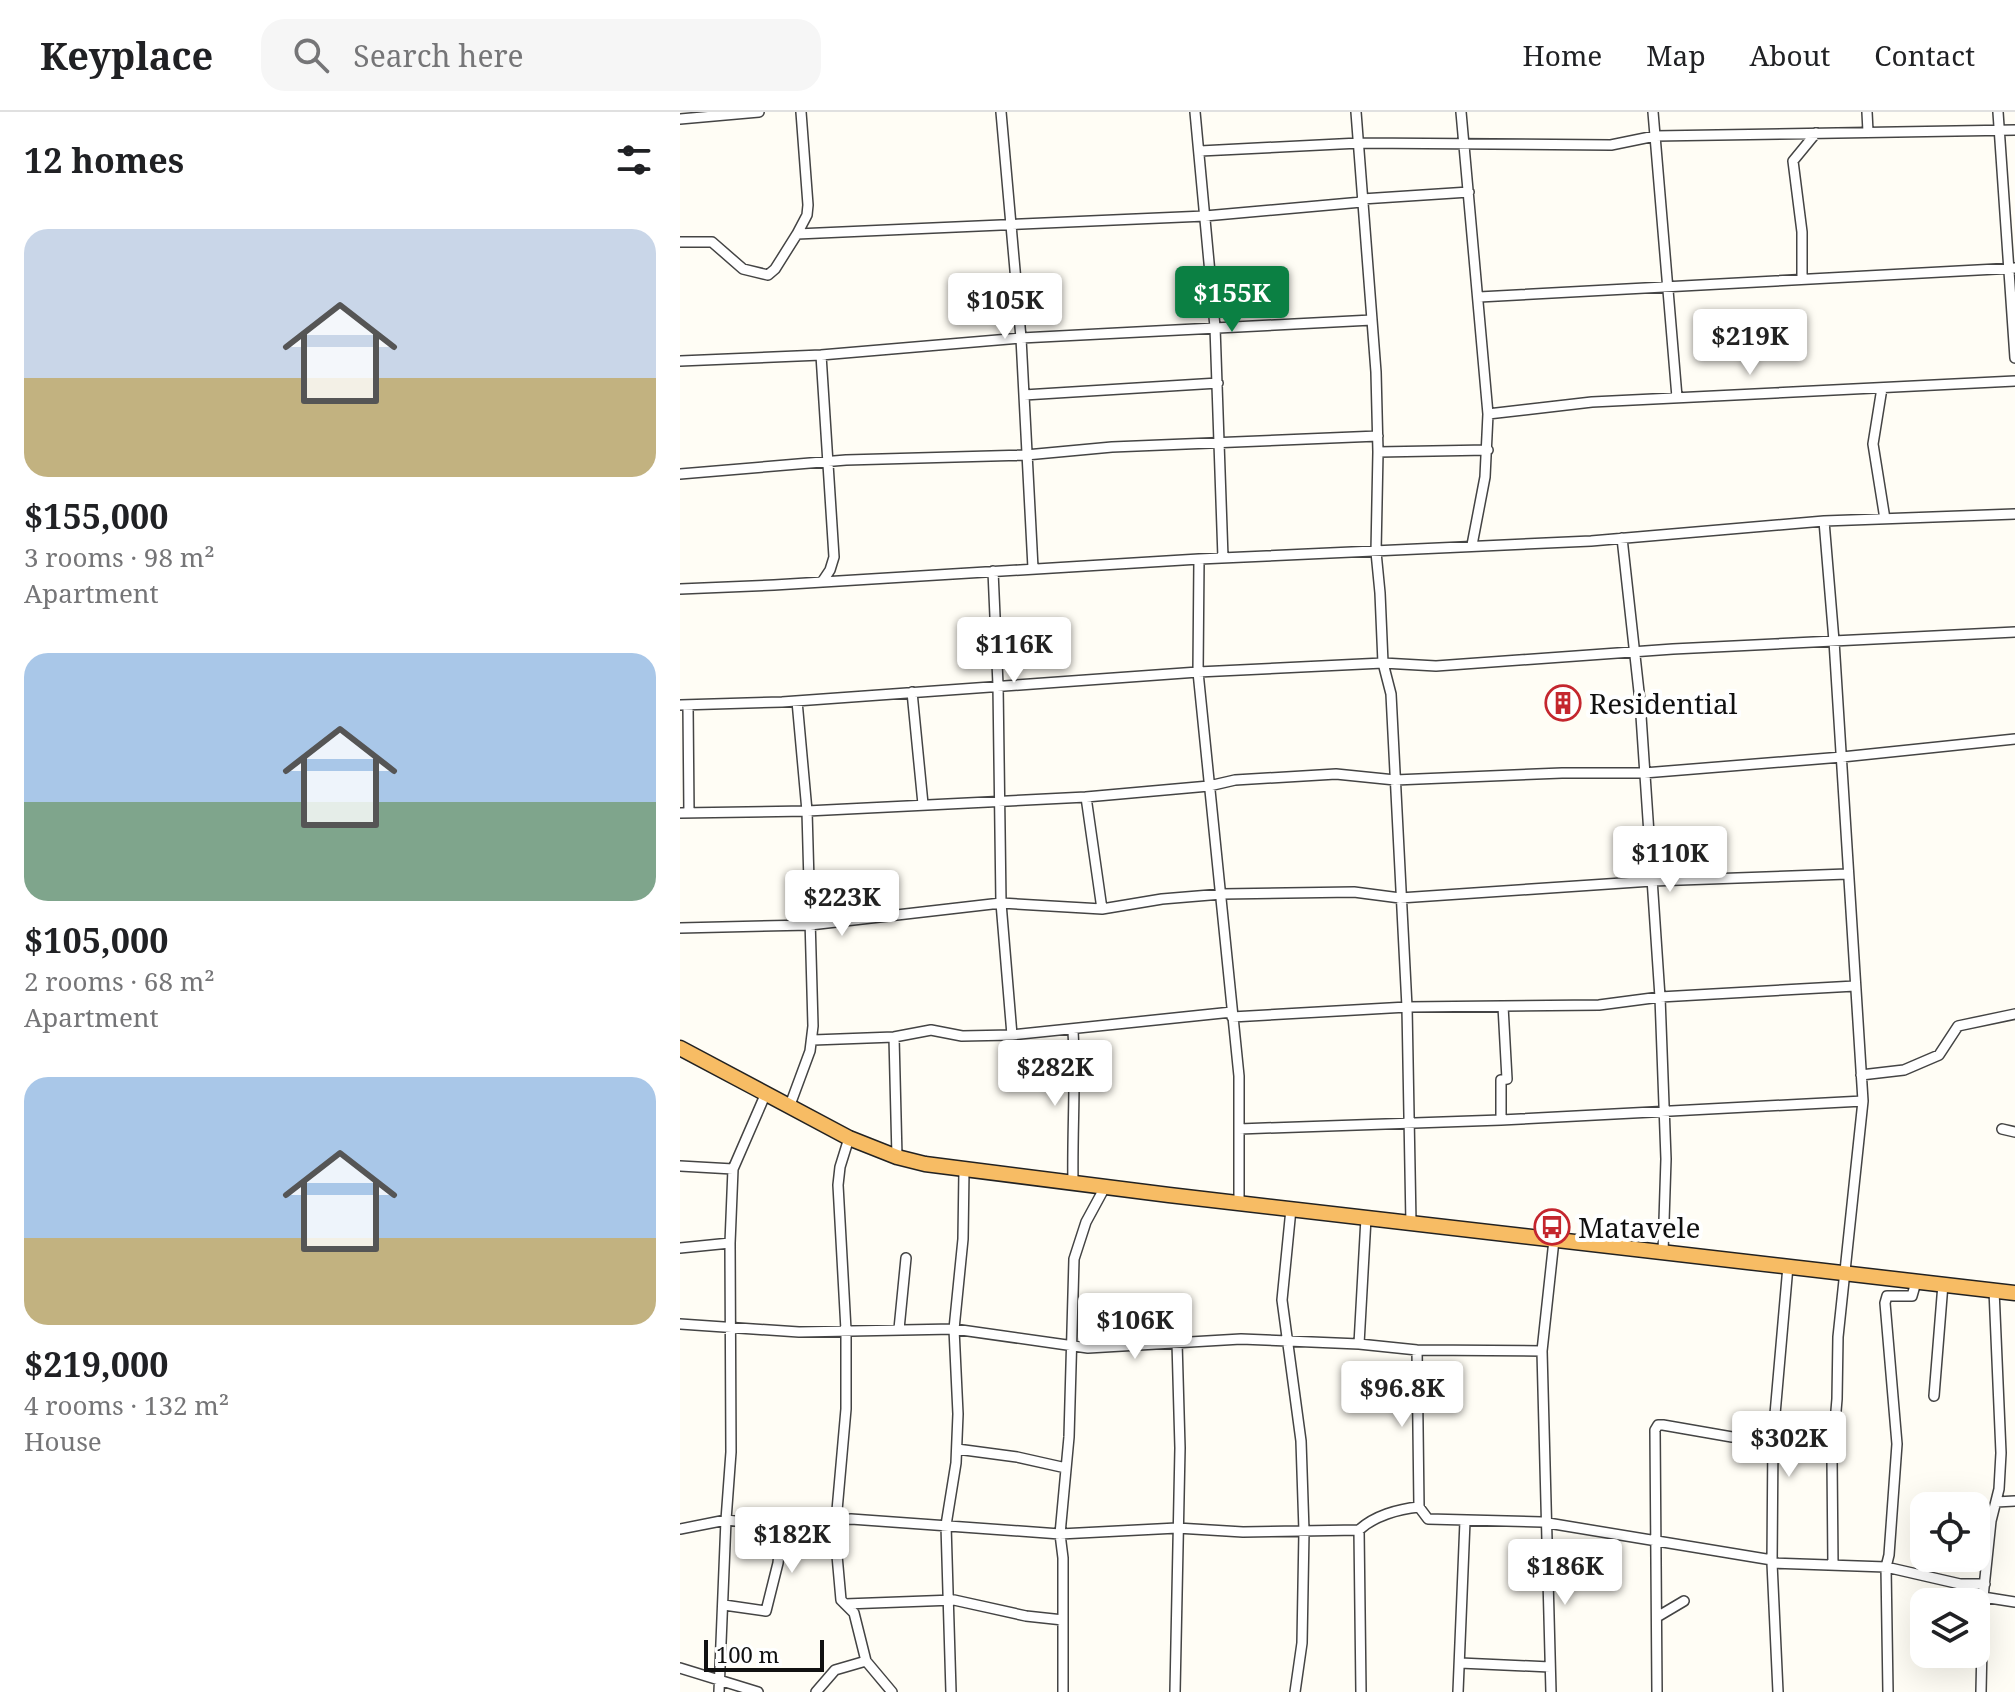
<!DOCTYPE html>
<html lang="en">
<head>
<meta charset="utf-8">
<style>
	body { margin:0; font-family:"Noto Serif",serif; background:#f6f6f6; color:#202124; height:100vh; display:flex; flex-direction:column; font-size:30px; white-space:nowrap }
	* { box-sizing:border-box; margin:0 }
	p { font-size:26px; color:#757577 }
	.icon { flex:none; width:44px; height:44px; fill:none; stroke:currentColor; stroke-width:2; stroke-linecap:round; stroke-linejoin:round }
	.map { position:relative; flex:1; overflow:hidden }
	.sheet { display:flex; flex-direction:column; background:#fff; width:680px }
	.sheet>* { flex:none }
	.buttons { position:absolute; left:1230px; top:1380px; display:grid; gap:16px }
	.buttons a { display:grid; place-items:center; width:80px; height:80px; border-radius:16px; background:#fff; box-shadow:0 8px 32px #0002; font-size:40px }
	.scale { position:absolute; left:24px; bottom:20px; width:120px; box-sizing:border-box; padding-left:8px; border:4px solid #111; border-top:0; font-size:22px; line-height:28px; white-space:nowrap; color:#111; -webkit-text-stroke:6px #fff; paint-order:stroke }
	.price { position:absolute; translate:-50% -68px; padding:0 18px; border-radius:8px; background:#fff; color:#222; font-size:26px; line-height:52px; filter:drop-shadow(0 2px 4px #0008) }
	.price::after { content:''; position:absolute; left:50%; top:48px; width:24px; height:18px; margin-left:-12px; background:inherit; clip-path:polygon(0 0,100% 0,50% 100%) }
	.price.selected { background:#0b8043; color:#fff }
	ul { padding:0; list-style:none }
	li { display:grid; align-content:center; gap:16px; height:424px; padding:0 24px }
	li span { display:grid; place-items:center; height:248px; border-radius:24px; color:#555 }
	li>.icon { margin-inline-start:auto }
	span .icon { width:144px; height:144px; fill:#fffc; stroke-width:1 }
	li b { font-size:34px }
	h2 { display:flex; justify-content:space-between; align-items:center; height:96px; padding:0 24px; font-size:34px }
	header { display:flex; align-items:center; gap:48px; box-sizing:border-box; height:112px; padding:0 40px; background:#fff; border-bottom:2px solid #e0e0e0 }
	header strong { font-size:38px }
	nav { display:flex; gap:44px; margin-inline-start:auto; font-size:28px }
	.search { width:560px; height:72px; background:#f6f6f6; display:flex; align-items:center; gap:20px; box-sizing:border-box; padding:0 28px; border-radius:24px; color:#757577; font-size:30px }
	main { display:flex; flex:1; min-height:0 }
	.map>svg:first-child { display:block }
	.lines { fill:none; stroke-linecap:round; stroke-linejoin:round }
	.minor-casing { stroke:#444; stroke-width:12 }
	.trunk-casing { stroke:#222; stroke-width:17 }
	.minor { stroke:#fff; stroke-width:9 }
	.trunk { stroke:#f7bc64; stroke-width:14 }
	.labels { text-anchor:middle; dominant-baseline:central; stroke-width:8; stroke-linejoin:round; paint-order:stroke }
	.poi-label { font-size:28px; fill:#111; stroke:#fff; text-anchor:start }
</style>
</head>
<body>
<header>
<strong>Keyplace</strong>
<div class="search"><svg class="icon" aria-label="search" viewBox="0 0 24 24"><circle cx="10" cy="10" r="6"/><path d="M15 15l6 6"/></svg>Search here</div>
<nav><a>Home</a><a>Map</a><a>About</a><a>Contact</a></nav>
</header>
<main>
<section class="sheet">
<h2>12 homes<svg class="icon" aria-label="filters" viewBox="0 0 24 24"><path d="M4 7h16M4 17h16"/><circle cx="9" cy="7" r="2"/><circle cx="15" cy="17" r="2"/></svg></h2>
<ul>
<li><span style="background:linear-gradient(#c9d6e8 60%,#c2b280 0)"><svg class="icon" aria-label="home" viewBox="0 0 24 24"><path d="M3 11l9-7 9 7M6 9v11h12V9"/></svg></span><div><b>$155,000</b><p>3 rooms · 98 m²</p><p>Apartment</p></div></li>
<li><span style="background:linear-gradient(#a9c7e8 60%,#7fa58c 0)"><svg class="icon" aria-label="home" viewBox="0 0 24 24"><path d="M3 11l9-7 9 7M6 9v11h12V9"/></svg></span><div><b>$105,000</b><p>2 rooms · 68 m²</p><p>Apartment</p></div></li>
<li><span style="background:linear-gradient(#a9c7e8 65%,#c2b280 0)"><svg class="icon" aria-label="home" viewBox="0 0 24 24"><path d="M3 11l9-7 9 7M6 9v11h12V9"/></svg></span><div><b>$219,000</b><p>4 rooms · 132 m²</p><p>House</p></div></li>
</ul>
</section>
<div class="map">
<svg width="1335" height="1580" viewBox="0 0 1335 1580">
	<rect width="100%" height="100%" fill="#fffdf5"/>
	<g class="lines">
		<defs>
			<path id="minor" d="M321 0 341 226 353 456
				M515 0 535 215 543 446
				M676 0 696 260 698 340 696 440 700 481 703 551 711 582 727 895 731 1111
				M781 0 808 302 805 365 792 433
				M973 0 997 285
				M1187 0 1188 20
				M1318 0 1335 246
				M0 7 79 0
				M520 39 679 31 931 33 975 24 1335 18
				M682 87 789 80
				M117 122 127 103 128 93 121 0
				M0 130H32L63 157 88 163 95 157 117 122 525 104 682 90
				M1122 167V120L1113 49 1136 21
				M799 185 1335 156
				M141 243 154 445 150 458 142 470
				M0 249 141 243 341 226 692 208
				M1202 276 1193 332 1205 407
				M344 283 538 271
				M808 302 912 290 1335 269
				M698 340 808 338
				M0 362 166 348 346 343 432 335 698 324
				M1144 409 1154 529 1183 989 1158 1225 1157 1287 1152 1346 1153 1453
				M942 426 960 589 980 885 986 1047 983 1140
				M519 447 518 560 559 964V1090
				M313 459 318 573 321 791 332 923
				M0 477 94 473 519 447 911 429 1144 409 1335 402
				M232 580 243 692
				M0 593 102 590 518 560 703 551 756 554 993 537 1335 520
				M8 594 9 701
				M406 685 422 797
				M0 701 127 699 406 685 529 674 555 668 656 662 715 668 882 661H964L1162 645 1335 627
				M0 816 130 813 321 791 422 797 482 787 542 782 674 780 720 786 972 769 1167 762
				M552 905 727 895 919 893 980 885 1175 874
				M214 925 217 1045
				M133 928 214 925 251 918 282 924 332 923 552 900
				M1181 963 1224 958 1259 943 1278 914 1335 902
				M110 993 130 939 133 914 127 699 117 589
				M821 1008V968L827 967 823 894
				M559 1017 821 1008 1183 989
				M1322 1017 1335 1020
				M169 1026 160 1055 158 1073 166 1218V1297L155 1421 161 1488 174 1501 186 1549 212 1580
				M0 1054 53 1057
				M393 1071C392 1020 396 969 393 919
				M611 1097 602 1188 621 1329 624 1419 622 1531 615 1580
				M0 1136 50 1131
				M0 1212 119 1220 274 1217 408 1236 561 1227 679 1232 737 1238 862 1239
				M219 1217 226 1146
				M679 1232 686 1106
				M737 1238 739 1395
				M1254 1284 1263 1172
				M277 1337 337 1345 386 1356
				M1316 1390 1335 1389
				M0 1417 46 1408 102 1414 171 1407 380 1422 497 1416 563 1420 679 1418C694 1404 718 1397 739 1395L748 1407 862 1410 1092 1448
				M679 1418 681 1580
				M1092 1451 1206 1455 1280 1472H1305
				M1303 1485 1335 1490
				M165 1492 274 1488 346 1504 383 1508
				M44 1493 86 1499 98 1451 102 1414
				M977 1505 1004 1489
				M780 1551 870 1555
				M0 1556 78 1580
				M39 1580 46 1408 51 1340 50 1131 53 1057 86 981
				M136 1580 155 1558 186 1549
				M271 1580 266 1413 276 1351 278 1302 274 1217 283 1127 284 1058
				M383 1580V1446L380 1422 389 1325 394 1147 406 1110 425 1075
				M495 1580 500 1336 497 1230
				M778 1580 785 1409
				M871 1580 862 1239 874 1128
				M977 1580 975 1318 978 1313H983L1052 1325H1093
				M1098 1580 1092 1451 1093 1325 1108 1154
				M1208 1580 1206 1455 1209 1443 1217 1332 1205 1191 1207 1184H1232L1236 1170
				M1301 1580 1303 1485 1311 1409 1319 1377 1321 1341 1314 1178"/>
			<path id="trunk" d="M0 936 169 1026 217 1045 245 1052 489 1083 1335 1181"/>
		</defs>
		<use href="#minor" class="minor-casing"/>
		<use href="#trunk" class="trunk-casing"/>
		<use href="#minor" class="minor"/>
		<use href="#trunk" class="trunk"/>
	</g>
	<defs>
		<symbol id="building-ring" viewBox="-11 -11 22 22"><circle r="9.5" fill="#fff" stroke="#c4262e" stroke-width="1.5"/><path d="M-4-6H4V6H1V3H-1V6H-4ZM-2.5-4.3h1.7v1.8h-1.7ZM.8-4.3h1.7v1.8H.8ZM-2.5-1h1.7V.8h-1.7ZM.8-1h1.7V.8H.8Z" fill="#c4262e"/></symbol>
		<symbol id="bus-ring" viewBox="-11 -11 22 22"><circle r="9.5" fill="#fff" stroke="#c4262e" stroke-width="1.5"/><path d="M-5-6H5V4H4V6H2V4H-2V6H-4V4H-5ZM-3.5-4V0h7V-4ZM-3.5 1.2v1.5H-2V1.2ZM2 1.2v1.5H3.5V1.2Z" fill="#c4262e"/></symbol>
	</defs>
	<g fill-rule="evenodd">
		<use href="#building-ring" x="863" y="571" width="40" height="40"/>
		<use href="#bus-ring" x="852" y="1095" width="40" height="40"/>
	</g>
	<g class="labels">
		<g class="poi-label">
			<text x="909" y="591">Residential</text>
			<text x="898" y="1115">Matavele</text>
		</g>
	</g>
</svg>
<div class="buttons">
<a><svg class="icon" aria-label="locate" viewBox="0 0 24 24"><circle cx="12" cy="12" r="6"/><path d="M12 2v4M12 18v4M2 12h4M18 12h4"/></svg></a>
<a><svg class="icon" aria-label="layers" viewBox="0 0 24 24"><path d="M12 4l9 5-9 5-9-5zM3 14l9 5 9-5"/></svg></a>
</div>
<div class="scale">100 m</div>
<b class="price selected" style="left:552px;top:222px">$155K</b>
<b class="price" style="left:325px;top:229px">$105K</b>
<b class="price" style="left:1070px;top:265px">$219K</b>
<b class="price" style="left:334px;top:573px">$116K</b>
<b class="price" style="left:990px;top:782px">$110K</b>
<b class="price" style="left:162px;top:826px">$223K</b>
<b class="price" style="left:375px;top:996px">$282K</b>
<b class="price" style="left:455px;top:1249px">$106K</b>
<b class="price" style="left:722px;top:1317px">$96.8K</b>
<b class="price" style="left:1109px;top:1367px">$302K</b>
<b class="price" style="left:112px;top:1463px">$182K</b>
<b class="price" style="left:885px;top:1495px">$186K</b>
</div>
</main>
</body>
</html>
